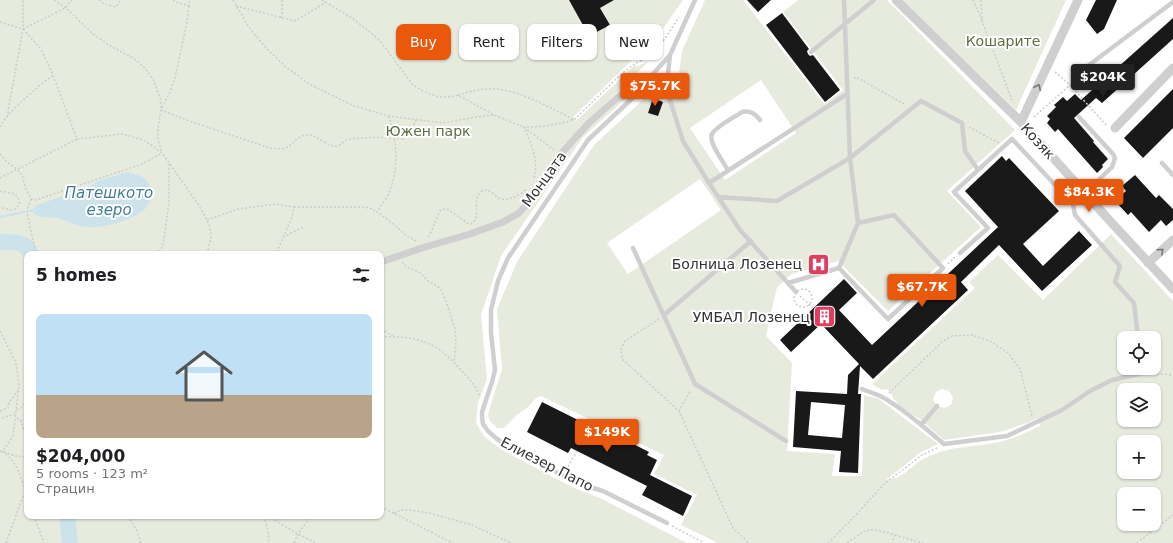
<!DOCTYPE html>
<html lang="en">
<head>
<meta charset="utf-8">
<style>
	body { margin:0; font-family:"DejaVu Sans",sans-serif; background:#f6f6f6; color:#202124; height:100vh; display:flex; flex-direction:column; font-size:15px; white-space:nowrap }
	* { box-sizing:border-box; margin:0 }
	p { font-size:13px; color:#757577 }
	.icon { flex:none; width:22px; height:22px; fill:none; stroke:currentColor; stroke-width:2; stroke-linecap:round; stroke-linejoin:round }
	.map { position:relative; flex:1; overflow:hidden }
	.sheet { position:absolute; left:24px; top:251px; width:360px; height:268px; display:flex; flex-direction:column; background:#fff; border-radius:8px; box-shadow:0 1px 3px #0004 }
	.sheet>* { flex:none }
	.banner { position:absolute; left:396px; top:24px; width:380px; height:36px; display:flex; gap:8px }
	.fabs { position:absolute; left:1117px; top:331px; display:grid; gap:8px }
	.fabs a { display:grid; place-items:center; width:44px; height:44px; border-radius:8px; background:#fff; box-shadow:0 1px 3px #0004; font-size:20px }
	.price { position:absolute; translate:-50% -34px; padding:0 9px; border-radius:4px; background:#ea580c; color:#fff; font-size:13px; line-height:26px; filter:drop-shadow(0 1px 2px #0008) }
	.price::after { content:''; position:absolute; left:50%; top:24px; width:12px; height:9px; margin-left:-6px; background:inherit; clip-path:polygon(0 0,100% 0,50% 100%) }
	.price.on { background:#222; color:#fff }
	ul { padding:0; list-style:none }
	li { display:grid; align-content:center; gap:8px; height:212px; padding:0 12px }
	li span { display:grid; place-items:center; height:124px; border-radius:8px; color:#555 }
	li>.icon { margin-inline-start:auto }
	span .icon { width:72px; height:72px; fill:#fffc; stroke-width:1 }
	li b { font-size:17px }
	h2 { display:flex; justify-content:space-between; align-items:center; height:48px; padding:0 12px; font-size:17px }
	.chip { padding:0 14px; border-radius:8px; background:#fff; box-shadow:0 1px 3px #0004; font-size:14px; line-height:36px }
	.chip.on { background:#ea580c; color:#fff }
	.map>svg:first-child { display:block }
	.green { fill:#e7ebde; fill-rule:evenodd }
	.water { fill:#cce3eb }
	.lines { fill:none; stroke-linecap:round; stroke-linejoin:round }
	.stream { stroke:#cce3eb; stroke-width:2.5 }
	.river { stroke:#cce3eb; stroke-width:16 }
	.building { fill:#191919; fill-rule:evenodd }
	.path { stroke:#ccc; stroke-width:1.5; stroke-dasharray:2 2; stroke-linecap:butt }
	.service { stroke:#cfcfcf; stroke-width:4.5 }
	.pedestrian { stroke:#cfcfcf; stroke-width:7 }
	.minor { stroke:#cfcfcf; stroke-width:9 }
	.oneway { stroke:#797979 }
	.labels { text-anchor:middle; dominant-baseline:central; stroke-width:4; stroke-linejoin:round; paint-order:stroke }
	.park-label { font-size:14px; fill:#5b6e40; stroke:#fff }
	.street-label { font-size:14px; fill:#323232; stroke:#fff }
	.poi-label { font-size:14px; fill:#323232; stroke:#fff; text-anchor:end }
	.water-label { font-size:15px; font-style:italic; fill:#417e93; stroke:#fff }
</style>
</head>
<body>
<div class="map">
<svg width="1173" height="543" viewBox="0 0 1173 543">
	<rect width="100%" height="100%" fill="#fff"/>
	<path class="green" d="M0 0H569L589 36 609 25 600 8 614 0H683L660 33 573 117 576 121 635 65 637 67 640 65 649 61 622 88 579 128 581 134 631 90H635L583 137 501 256 481 315 487 379 478 403 476 423 484 436 502 450 574 488 600 498 687 543H0ZM27 254H381V516H27Z
		M705 0H743L824 104 843 90 783 12 798 0H887L1015 130 947 191 981 227 888 311 838 261 792 274 777 287 766 336 792 363 787 451 835 454 832 476H862L864 395 879 399 938 444 921 452 886 480C901 479 906 471 917 463 922 459 930 456 937 453 955 446 975 447 994 443 1011 440 1026 433 1040 426L1038 418 1027 423 1000 432 944 440 921 420 901 407 893 398 892 395 887 389 882 390 872 384 975 288 969 282 998 255 1043 300 1111 234 1173 301V543H718L681 525 697 495 654 474 664 455 541 396 536 398 528 407 517 415 504 428H497L489 420 488 414 502 369 497 309 517 262 594 145 647 96 653 98 648 113 657 116 663 102 676 94 682 51ZM761 80 796 133 725 180 690 128ZM700 179 721 210 628 274 607 243ZM1124 338H1154V368H1124ZM942 389 949 391 953 398 951 405 944 408 937 406 933 399 936 392ZM1124 390H1154V420H1124ZM1124 442H1154V472H1124ZM1124 494H1154V524H1124Z
		M901 0H1066L1016 110Z"/>
	<path class="water" d="M127 172C133 174 142 175 147 181 154 189 152 201 145 209 139 215 118 224 109 225 100 227 90 228 81 226 73 225 66 220 58 218 50 217 40 218 34 214L33 210 37 205 60 197 80 192 98 181Z"/>
	<g class="lines">
		<path class="stream" d="M30 211 33 210
			M0 217 24 212"/>
		<path class="river" d="M0 242C13 242 26 241 31 254
			M67 516 70 543"/>
	</g>
	<path class="building" d="M569 0H614L600 8 610 25 589 36Z
		M747 0H771L758 12Z
		M1096 0H1117L1104 29 1097 34 1086 20Z
		M782 13 809 49 807 51 808 54 810 56 813 55 840 90 825 102 766 25Z
		M1173 18V39L1102 103 1096 98 1074 118 1088 134 1094 141 1093 142 1108 159 1102 165 1103 167 1097 173 1058 129 1055 132 1047 123 1050 119 1047 116 1056 107 1054 105 1063 97 1067 101 1075 94 1081 100Z
		M1173 89V128L1143 158 1124 138Z
		M653 98 663 102 658 116 648 113Z
		M1002 156 1006 161 1009 158 1059 211 1023 244 1043 266 1079 231 1092 245 1042 291 999 245 961 282 968 290 873 379 860 366 858 394H861L858 473 839 472 841 451 793 447 796 391 847 394 848 375 859 364 821 324 791 352 780 340 844 279 857 293 839 310 872 345 998 227 965 191ZM811 402 845 405 842 438 808 435Z
		M1135 175 1156 198 1159 195 1173 209V220L1166 226 1161 220 1149 232 1131 212 1128 215 1115 201 1126 191 1122 186Z
		M542 402 592 427 594 424 649 452 647 455 657 460 650 475 692 496 683 516 642 495 647 486 571 448 568 453 527 432Z"/>
	<g class="lines">
		<path class="path" d="M54 0 67 9 92 33 107 44 133 58 146 69 154 81 161 101V110L158 128V139L162 153
			M99 0 104 4 116 7 119 3 120 0
			M173 0 176 2 189 6 190 0
			M233 0 248 26 267 49 287 68 311 85 354 106 389 116 443 123 477 117 494 115
			M322 0 352 18 370 32 381 42 407 77 413 85 423 91 430 94 439 97H449L458 95 494 115 524 127 554 150
			M973 0 982 20
			M981 0 982 21 1012 100
			M189 6 187 22 175 78 170 92 161 110 195 123 270 148 284 149C291 146 295 139 302 136 315 130 326 148 337 146 342 145 345 139 350 139 368 137 385 137 403 139L410 133 416 120
			M236 6 295 21 326 2
			M281 18 282 14V0
			M0 22 23 29 65 8 72 0
			M23 29 41 49 53 75 77 139 122 134 144 140 162 153 198 204 207 220 210 227 211 237 207 254
			M1055 72 1070 85 1106 125
			M854 79 856 77 906 105
			M458 95C468 92 478 89 489 89 515 87 550 108 573 119
			M389 116C396 139 399 164 391 187 389 196 382 204 377 212L395 225 404 234 416 241
			M7 117 23 29V0
			M1034 117 1070 85
			M0 127C5 114 40 85 53 75
			M969 127 999 143
			M0 154 7 162 17 169 22 175 26 189 31 199 36 200 142 164 162 153
			M0 178 77 139
			M534 178C539 160 531 143 524 127 541 127 559 125 575 119L620 75 636 63 652 56 666 37 679 17
			M0 191C7 193 17 191 19 201 20 205 18 206 15 209L10 210 0 207
			M31 199 28 207 27 213 36 254
			M294 207H361L370 208 377 212
			M207 220 238 209 276 204 294 207 292 217 276 254
			M283 237 303 227
			M428 237 431 232 439 213C441 209 444 208 449 210L469 224H471C483 217 470 198 482 191 489 187 494 196 499 198 508 202 520 195 527 189
			M155 254 157 253 163 246 169 202V164
			M402 262 407 267 419 272 428 281 437 286 441 290 446 301 455 329 456 343 454 363
			M948 264 955 257
			M794 298a9 9 0 1 1 18 0a9 9 0 1 1-18 0Z
			M800 296 813 308
			M659 319 625 341 621 349 622 359 679 411 733 528 749 543
			M381 329 393 336
			M0 331 16 363 19 386 13 436 3 451 0 453
			M381 337C403 336 424 338 443 352 449 357 455 364 460 369 469 378 476 386 480 397
			M1149 373 1173 375
			M889 393 942 342 952 336 972 335 990 341 1008 353 1020 369 1032 416
			M17 410 20 409 24 405 27 406
			M0 411 8 408 9 402 12 399 19 389
			M679 411 691 390
			M2 418 15 414
			M17 418 27 424
			M20 420 27 438
			M0 451 16 456 27 457
			M3 451 13 461 17 468 27 494
			M566 470 577 451
			M381 507 453 543
			M394 513 402 510H411L429 513 472 525 511 543
			M34 516 44 543
			M128 516 137 531 141 543
			M264 516 268 531 269 543
			M268 516 298 534 316 543
			M672 526 704 543
			M895 535 923 543
			M6 543 23 496 27 489
			M294 543 298 534 311 516
			M828 543 853 518 884 484 922 455 937 448
			M847 543C869 527 869 527 895 535L892 543
			M1137 543 1173 515"/>
		<path class="service" d="M844 0 850 158 858 223
			M811 52 874 0
			M670 55 668 73V94L683 141 709 183 740 230 796 292
			M1081 71 1173 2
			M644 84 668 94
			M1079 117 1113 154 1115 158 1112 167 1085 193
			M1162 163 1173 175
			M728 170C724 163 708 142 712 134 716 126 735 117 742 112 751 110 755 114 760 120
			M709 183 847 94
			M718 197 777 201 850 158 921 101 962 123 965 151 978 170
			M633 248 695 384 786 441
			M960 253 988 228 954 192 1012 139 1073 204 1075 215 1120 266 1115 282 1134 303 1138 338
			M788 283 839 268 888 319 943 268 894 215 858 223 839 268
			M664 315 751 241
			M862 389C869 392 876 394 882 397 903 408 926 429 944 444L1007 436 1062 410 1090 391 1112 380 1143 373 1142 368
			M921 425 937 406
			M667 523 603 491 580 484 517 452 497 439 488 431 483 424 482 417V412L492 382 495 370 491 333V310L498 281 508 258 588 140 639 92 644 84 670 55 695 0"/>
		<path class="pedestrian" d="M381 262 425 247 470 234 503 222 519 213 528 203 561 154 576 137 589 123 617 98 632 87 644 84"/>
		<path class="minor" d="M896 0 1021 122 1110 221 1173 289
			M1021 122 1078 0
			M1115 128 1173 68
			M1148 263 1173 240"/>
	</g>
	<defs><path id="oneway-chevron" d="M-2-3.5L2.5 0L-2 3.5" fill="none" stroke-width="1.6" stroke-linecap="round" stroke-linejoin="round"/></defs>
	<g class="oneway">
		<use href="#oneway-chevron" transform="translate(1038 87) rotate(-65)"/>
		<use href="#oneway-chevron" transform="translate(1161 251) rotate(-42)"/>
	</g>
	<defs>
		<symbol id="hospital-square" viewBox="-11 -11 22 22"><rect x="-9" y="-9" width="18" height="18" rx="4" fill="#e13d5e" stroke="#fff"/><path d="M-5-5h3v3.5h4V-5h3V5h-3V1.5h-4V5h-3Z" fill="#fff"/></symbol>
		<symbol id="building-square" viewBox="-11 -11 22 22"><rect x="-9" y="-9" width="18" height="18" rx="4" fill="#e13d5e" stroke="#fff"/><path d="M-4-6H4V6H1V3H-1V6H-4ZM-2.5-4.3h1.7v1.8h-1.7ZM.8-4.3h1.7v1.8H.8ZM-2.5-1h1.7V.8h-1.7ZM.8-1h1.7V.8H.8Z" fill="#fff"/></symbol>
	</defs>
	<g fill-rule="evenodd">
		<use href="#hospital-square" x="806" y="252" width="25" height="25"/>
		<use href="#building-square" x="812" y="304" width="25" height="25"/>
	</g>
	<g class="labels">
		<g class="park-label">
			<text x="1003" y="41">Кошарите</text>
			<text x="428" y="131">Южен парк</text>
		</g>
		<g class="street-label">
			<text transform="translate(1038 141) rotate(48)">Козяк</text>
			<text transform="translate(544 179) rotate(-54)">Монцата</text>
			<text transform="translate(547 464) rotate(27)">Елиезер Папо</text>
		</g>
		<g class="poi-label">
			<text x="802" y="264">Болница Лозенец</text>
			<text x="810" y="317">УМБАЛ Лозенец</text>
		</g>
		<g class="water-label">
			<text x="109" y="193">Патешкото<tspan x="109" dy="17">езеро</tspan></text>
		</g>
	</g>
</svg>
<div class="fabs">
<a><svg class="icon" aria-label="locate" viewBox="0 0 24 24"><circle cx="12" cy="12" r="6"/><path d="M12 2v4M12 18v4M2 12h4M18 12h4"/></svg></a>
<a><svg class="icon" aria-label="layers" viewBox="0 0 24 24"><path d="M12 4l9 5-9 5-9-5zM3 14l9 5 9-5"/></svg></a>
<a>+</a>
<a>−</a>
</div>
<b class="price on" style="left:1103px;top:98px">$204K</b>
<b class="price" style="left:655px;top:107px">$75.7K</b>
<b class="price" style="left:1089px;top:213px">$84.3K</b>
<b class="price" style="left:922px;top:308px">$67.7K</b>
<b class="price" style="left:607px;top:453px">$149K</b>
<div class="banner">
<a class="chip on">Buy</a>
<a class="chip">Rent</a>
<a class="chip">Filters</a>
<a class="chip">New</a>
</div>
<section class="sheet">
<h2>5 homes<svg class="icon" aria-label="filters" viewBox="0 0 24 24"><path d="M4 7h16M4 17h16"/><circle cx="9" cy="7" r="2"/><circle cx="15" cy="17" r="2"/></svg></h2>
<ul>
<li><span style="background:linear-gradient(#bfe0f5 65%,#b9a48a 0)"><svg class="icon" aria-label="home" viewBox="0 0 24 24"><path d="M3 11l9-7 9 7M6 9v11h12V9"/></svg></span><div><b>$204,000</b><p>5 rooms · 123 m²</p><p>Страцин</p></div></li>
</ul>
</section>
</div>
</body>
</html>
